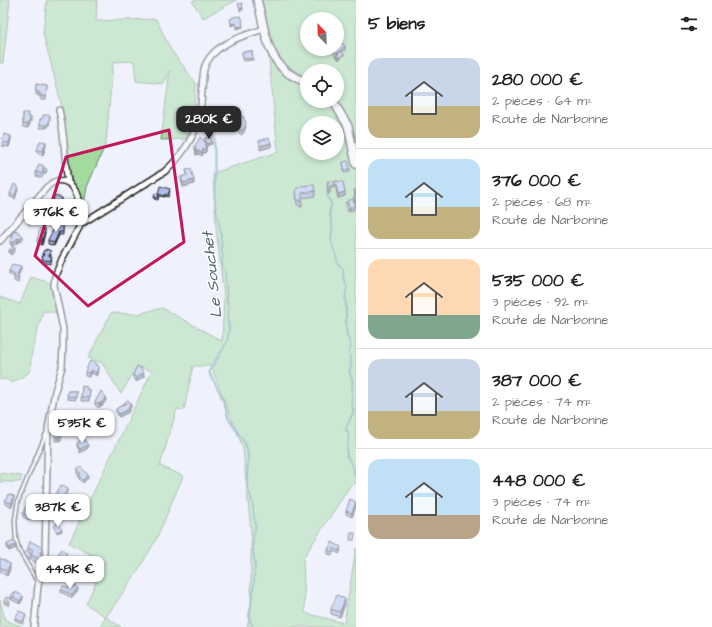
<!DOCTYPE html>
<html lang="fr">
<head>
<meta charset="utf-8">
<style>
	body { margin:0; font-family:"Architects Daughter",sans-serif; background:#f2f2f2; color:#222; height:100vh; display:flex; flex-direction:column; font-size:15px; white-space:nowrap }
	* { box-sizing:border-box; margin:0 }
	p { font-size:13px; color:#767676 }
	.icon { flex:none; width:22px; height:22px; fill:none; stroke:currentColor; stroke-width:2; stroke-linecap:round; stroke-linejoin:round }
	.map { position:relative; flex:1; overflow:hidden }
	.side { display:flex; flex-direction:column; background:#fff; width:356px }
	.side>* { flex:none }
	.needle { width:26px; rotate:337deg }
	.tools { position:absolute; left:300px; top:12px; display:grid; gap:8px }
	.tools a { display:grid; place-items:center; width:44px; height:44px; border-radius:50%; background:#fff; box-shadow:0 2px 6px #0003; font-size:20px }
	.price { position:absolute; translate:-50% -34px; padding:0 9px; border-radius:8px; background:#fff; color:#222; font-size:13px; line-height:26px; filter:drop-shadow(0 1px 2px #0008) }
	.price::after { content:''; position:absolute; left:50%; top:24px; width:12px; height:9px; margin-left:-6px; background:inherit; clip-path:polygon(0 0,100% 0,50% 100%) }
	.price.active { background:#2b2b2b; color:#fff }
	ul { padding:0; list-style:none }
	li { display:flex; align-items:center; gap:12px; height:100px; padding:0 12px }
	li+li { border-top:1px solid #e0e0e0 }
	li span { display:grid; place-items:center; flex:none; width:112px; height:80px; border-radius:12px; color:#555 }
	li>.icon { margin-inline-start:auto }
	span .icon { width:48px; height:48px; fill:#fffc; stroke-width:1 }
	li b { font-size:17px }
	h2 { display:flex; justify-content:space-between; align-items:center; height:48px; padding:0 12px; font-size:17px }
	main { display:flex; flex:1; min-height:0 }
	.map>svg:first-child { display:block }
	.green { fill:#a3db9f; stroke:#678365; fill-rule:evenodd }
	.water { fill:#7cc5dd; stroke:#5c8796 }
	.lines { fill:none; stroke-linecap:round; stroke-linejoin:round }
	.stream { stroke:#5c8796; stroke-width:1.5 }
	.lane-casing { stroke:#2b2b2b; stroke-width:5.5 }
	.street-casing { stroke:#2b2b2b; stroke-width:8 }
	.secondary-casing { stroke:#2b2b2b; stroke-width:10 }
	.lane { stroke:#fff; stroke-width:2.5 }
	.street { stroke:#fff; stroke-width:5 }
	.secondary { stroke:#fff; stroke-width:7 }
	.wall { fill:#97a4ce; stroke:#2b2b2b }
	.shaded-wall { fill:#7b86a7; stroke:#2b2b2b }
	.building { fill:#b0bfef; stroke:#2b2b2b }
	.marked { fill:none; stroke:#c2185b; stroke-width:3; stroke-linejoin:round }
	.labels { text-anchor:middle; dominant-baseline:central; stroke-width:3; stroke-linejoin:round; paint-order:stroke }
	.water-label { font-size:16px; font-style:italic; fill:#476169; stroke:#fff }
</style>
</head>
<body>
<main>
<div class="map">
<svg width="356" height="627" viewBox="0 0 356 627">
	<rect width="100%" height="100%" fill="#eff2fc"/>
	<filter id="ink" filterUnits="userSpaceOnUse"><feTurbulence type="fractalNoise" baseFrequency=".025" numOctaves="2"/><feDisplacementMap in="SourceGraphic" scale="8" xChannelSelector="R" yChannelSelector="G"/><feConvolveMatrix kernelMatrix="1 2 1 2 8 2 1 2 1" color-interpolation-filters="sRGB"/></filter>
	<g filter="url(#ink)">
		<path class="green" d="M0 0H10L3 63H0Z
			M47 0H97L96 21 156 19 171 50 196 83 193 126 185 139 161 140 170 70 164 84 136 81 134 61 113 62 106 143 87 187 81 220 70 174 63 110 43 33Z
			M195 0H237L203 18 192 1Z
			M256 0H356V483L350 486 303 558 305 613 344 623 356 548V627H247L251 612V532L243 448 211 366H193L184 410 177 409 160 466 183 476 156 540 137 572 106 617 121 627H99L106 617 86 604 105 562 69 543 152 371 137 366 121 394 102 363 88 358 111 313 137 314 162 308 222 341 224 297 216 227 213 173 278 152 269 59ZM307 19H337V49H307ZM307 71H337V101H307ZM307 123H337V153H307Z
			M31 277 56 285 62 313 43 311C39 327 33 342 31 358 31 363 31 369 28 373 26 375 14 382 12 383L6 379 0 380V297L20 304Z
			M0 473 22 476 20 482H0Z
			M0 600 5 620 23 627H0Z"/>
		<path class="water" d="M200 127 213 134 215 138V203L221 233 222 251 223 256 222 263 225 271 228 304 229 308 228 320 230 326 227 343 210 372 223 399 229 418 246 444 249 455 247 483 253 506 254 517 256 526 253 538V554L255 563 254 585 251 608 249 616 253 627 248 618C252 600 255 582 255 563 255 556 252 550 253 542 253 537 256 530 255 524 254 516 253 508 252 500 250 495 248 491 247 486 245 471 251 458 245 444 241 435 232 428 228 419 225 407 221 395 215 384 214 381 210 379 209 374 208 367 223 350 226 343 230 334 228 327 227 319 227 313 230 310 227 304L225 271 221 264 223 255 221 251V234L214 198V138L213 136Z
			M327 182H328V197L332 204 330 213 333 228 331 241 338 263 343 268 344 279 347 287 346 295 347 333 351 347 349 353 352 364 350 371 353 381 351 402 354 411 346 429 349 432 347 456C350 461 356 469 354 475L356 477 354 476C355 469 350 462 346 456L349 432 345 431 353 411 351 402 352 381 349 372 351 364 349 352 351 348 346 333 345 296 347 287 343 278V268L338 265 336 256 331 241 332 227 329 212 331 204 327 197Z"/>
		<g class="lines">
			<path class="stream" d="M271 41C277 60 289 68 306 78
				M196 120 198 100"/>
			<defs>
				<path id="lane" d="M38 583 19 550 16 539 15 520 18 501 46 434"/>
				<path id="street" d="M59 110C65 133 64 158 68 182
					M0 241 47 187C53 182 58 178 66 182 81 188 79 211 81 224
					M34 627 38 586 45 553 48 428 55 391 62 367 63 347V329L54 285 55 276 62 259 81 224 164 172C178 161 194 138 198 121 203 105 201 86 204 69 211 44 243 36 264 29"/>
				<path id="secondary" d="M257 0C265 25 265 56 288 73 294 77 301 80 307 83
					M333 101 348 126 356 164"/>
			</defs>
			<use href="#lane" class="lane-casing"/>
			<use href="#street" class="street-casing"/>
			<use href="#secondary" class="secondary-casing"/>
			<use href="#lane" class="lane"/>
			<use href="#street" class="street"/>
			<use href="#secondary" class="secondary"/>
		</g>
		<path class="wall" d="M329 49 345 50 342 52 344 55 339 60Z
			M252 51 253 60 243 61 242 52Z
			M36 84 47 86 46 100H41V97H39V95H36Z
			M23 113 31 121 28 128 23 127Z
			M50 118 49 126 46 128H40V119Z
			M238 118 246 126 244 133 243 132 242 135 237 132V129L239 124 238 122Z
			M205 138 212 144 207 145V147L206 148V152L203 153 202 156 199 154 196 155 195 149V146L204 142 206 143Z
			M11 139 9 147 2 146V142Z
			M46 146 43 155 37 153V150Z
			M343 162 350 169V172L344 173Z
			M44 168 47 170 45 175 43 174 42 178 36 176V172Z
			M186 170 194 184 183 187 181 180V177L187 175Z
			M328 181 334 185V187H330V193L328 194Z
			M335 181 345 196 338 198 335 185Z
			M18 189 15 199 10 197V194Z
			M296 189 315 191V196L302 198V207H300V205H297Z
			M354 190H356V207L354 199V196L355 195Z
			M170 191 168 197 165 196V197L159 196 158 200 154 199V197L158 194Z
			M62 201 58 212 51 209V206Z
			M29 210 34 212 36 218 33 220V222L30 225 26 219V215L29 213Z
			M63 225V235H59L54 246 48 244V240Z
			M45 233 42 245 37 243V240Z
			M11 235 23 239 19 243 18 242 12 246 10 244V240L11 239Z
			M9 250 15 251 11 255 9 253Z
			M42 254H51L50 256 52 260 50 264 46 263V264L42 262 43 257H42Z
			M21 269 18 276 19 280 18 283 14 281V277L9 274V271Z
			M96 365 99 370 96 376 92 373 90 374 89 377 85 376V372Z
			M133 375 144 377 141 378 137 382 133 378Z
			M82 386 86 389 90 390 89 401H81Z
			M68 391H76V400L67 399Z
			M106 400 102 406 101 405 99 408 95 405V402Z
			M125 402 131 408 129 409V412L119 417 116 412V409L125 403Z
			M62 424 68 425V432L65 431 61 435V441H55V437Z
			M77 443 88 448 80 453 77 446Z
			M77 470 88 478 83 483 79 479V476L77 474Z
			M68 490 62 500 55 496V495Z
			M14 499 12 507 5 504V501Z
			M29 500 40 509 38 513 35 511 30 521 23 517V513Z
			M356 502V506L352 517 346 514V511Z
			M332 542 341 550 339 554 334 551 332 555 328 554V550Z
			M7 544 16 548 9 551 7 548Z
			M28 548 43 553 42 555V559L39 564 31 560H27L24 554V553L28 552Z
			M67 555 62 564 55 560V558Z
			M0 558 10 569 7 576 0 572Z
			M45 565 56 566 53 571 45 567Z
			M61 589 78 591 72 598 61 592Z
			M13 592 23 599 20 604 10 599V597Z
			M8 600 10 603 9 606 4 603V601L9 600Z
			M345 604 340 617 331 614V609Z
			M26 616 23 624 15 620V618Z"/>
		<path class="shaded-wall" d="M243 8V10L240 11V9Z
			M236 23V24L231 26V24Z
			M243 26V27L237 29V27Z
			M345 46V50L337 57V56V57V54Z
			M344 54V55L339 60V58Z
			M50 115 49 126 46 128V125Z
			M31 117V121L28 128V124Z
			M11 136V139L9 147V143Z
			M46 142V146L43 155V151Z
			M212 142V144L207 145V147L205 149V145L207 143Z
			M271 143V147L260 150V146Z
			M203 149H206V152L203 153 202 156V153Z
			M196 151H199V154L196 155Z
			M194 180V184L183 187V183Z
			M18 186V189L15 199V196Z
			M345 192V196L338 198V194Z
			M62 198V201L58 212V208Z
			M355 205V209L348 212V210L350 209V208Z
			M36 215V218L33 220V222L30 225V221L32 217Z
			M45 229V233L42 245V241Z
			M59 232V235L54 246V243Z
			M23 236V239L19 243V239Z
			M18 238V242L12 246V243Z
			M15 248V251L11 255V251Z
			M21 266V269L17 279V275Z
			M99 366V370L96 376V373Z
			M92 370V373L90 374 89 377V373L90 371Z
			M141 374H144V377L141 378 137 382V378Z
			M106 397V400L102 406V403Z
			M101 402V405L99 408V404Z
			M131 405V408L129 409V412L119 417V414Z
			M65 428V431L61 435 59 439 61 432Z
			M88 445V448L80 453V449Z
			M88 475V478L83 483V480Z
			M68 489V490L62 500V499Z
			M14 496V499L12 507V503Z
			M356 503V506L352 517V513Z
			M40 506V509L38 513V510Z
			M35 508V511L30 521V517Z
			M62 529V531L57 533V532Z
			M16 545V548L9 551V548Z
			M43 548 42 559 39 564V559L40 553Z
			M10 564V569L7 576V571Z
			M78 588V591L72 598V595Z
			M23 596V599L20 604V601Z
			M345 599V604L340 617V612Z"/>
		<path class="building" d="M242 3 243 8 240 9 238 4Z
			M241 16 243 21H242L243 26 237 27 236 23 231 24 230 19 233 18V17Z
			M337 38 345 46 337 54 332 49H337Z
			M252 51 253 58 243 59 242 52Z
			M341 51 344 54 339 58 337 56Z
			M36 84 47 86 46 97 41 96V94H39V92H36Z
			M23 113H28V117H31L28 124H23Z
			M43 115H50L49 123 46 125H40V119L43 118Z
			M243 116 246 123 244 130 243 129 242 131 237 129 239 123 238 118Z
			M4 134 11 136 9 143 2 142Z
			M200 137 204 140V142L207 143 205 145 206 149H203L202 153 199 151H196L195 146Z
			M211 137 212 142 207 144 205 138Z
			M269 138 271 143 260 146 259 141Z
			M40 141 46 142 43 151 37 150Z
			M348 161 350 169 344 170 343 162Z
			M39 164 44 166 42 174 36 172Z
			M44 168 47 169 45 173 43 172Z
			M191 169 194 180 183 183 181 177 187 175 186 170Z
			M328 181 331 182V181L333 182 334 185 330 186V191L328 192Z
			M335 181 343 182 345 192 338 194Z
			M14 184 18 186 15 196 10 194Z
			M314 185 315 191 302 193V202H300V200H297L296 189 301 186Z
			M160 186 170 189 168 195 165 194V196L159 194 158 198 154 197 155 193 158 194Z
			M354 190H356V204L354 196 356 195Z
			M55 195 62 198 58 208 51 206Z
			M353 199 355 205 350 208 347 201Z
			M347 202 350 209 348 210 345 203Z
			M33 207 34 209 33 210 36 215 32 217 33 219 30 221 26 215 30 212 29 210Z
			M53 225H63V232H59L54 243 48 240 53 230Z
			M40 228 45 229 42 241 37 240Z
			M16 230 23 236 19 239 18 238 12 243 10 240 13 237 11 235Z
			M13 246 15 248 11 251 9 250Z
			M46 249 51 251 49 256H52L50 261 46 260V261L42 259 44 254H42L44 250 46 251Z
			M12 264 21 266 17 275 19 276 18 279 14 277 15 274 9 271Z
			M90 361 96 363 95 365 99 366 96 373 92 370 90 371 89 373 85 372Z
			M137 366 141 368 144 374H141L137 378 133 375Z
			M82 386 87 387 86 389 90 390 89 398 81 397Z
			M68 391H76V397L67 396Z
			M101 391 106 397 102 403 101 402 99 404 95 402Z
			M128 400 131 405 128 407 129 409 119 414 116 409 126 403 125 402Z
			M57 420H62V424L68 425V428H65L61 432 58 438 55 437Z
			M62 432 61 439H58L59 435Z
			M84 439 88 445 80 449 77 443Z
			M81 467 88 475 83 480 79 476 81 474 77 470Z
			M61 485 68 489 62 499 55 495Z
			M8 494 14 496 12 503 5 501Z
			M350 499 356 502 352 513 346 511Z
			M29 500 40 506 38 510 35 508 30 517 23 513Z
			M58 523 62 529 57 532 53 526Z
			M351 533H355L354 540H350Z
			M14 541 16 545 9 548 7 544Z
			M30 541 43 548 40 553 42 554 39 559 31 555 33 551 28 548Z
			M332 542 341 547 339 551 334 548 332 552 328 550Z
			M62 549 67 553 62 563 55 558Z
			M27 551 31 554V558H27L24 553Z
			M0 558 10 564 7 571 0 567Z
			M47 560 56 564 53 570 45 565Z
			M73 585 78 588 72 595 61 589 63 586 70 588Z
			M13 592 15 593 13 597V599L10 597Z
			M16 592 23 596 20 601 13 597Z
			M337 595 345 599 340 612 331 609Z
			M6 597 9 598 7 600 10 602 9 604 4 601Z
			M19 611 26 614 23 622 15 618Z"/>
	</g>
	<path d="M0 0H356V627H0ZM169 130 184 242 88 306 35 256 66 157Z" fill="#eff2fc" fill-opacity=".55" fill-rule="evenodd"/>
	<path class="marked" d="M169 130 184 242 88 306 35 256 66 157Z"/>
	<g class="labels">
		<g class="water-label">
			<text transform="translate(212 275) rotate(-96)">Le Souchet</text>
		</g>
	</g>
</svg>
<div class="tools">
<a><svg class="needle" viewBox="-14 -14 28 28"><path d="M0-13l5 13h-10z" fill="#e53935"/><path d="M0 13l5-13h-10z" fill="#767676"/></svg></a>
<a><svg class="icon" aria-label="locate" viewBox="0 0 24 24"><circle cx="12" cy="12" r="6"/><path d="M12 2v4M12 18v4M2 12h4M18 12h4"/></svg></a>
<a><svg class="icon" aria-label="layers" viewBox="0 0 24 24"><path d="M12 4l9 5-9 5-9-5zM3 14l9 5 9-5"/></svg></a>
</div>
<b class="price active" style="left:209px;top:140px">280K €</b>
<b class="price" style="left:56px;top:233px">376K €</b>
<b class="price" style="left:82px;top:444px">535K €</b>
<b class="price" style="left:58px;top:528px">387K €</b>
<b class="price" style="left:70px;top:590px">448K €</b>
</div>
<section class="side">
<h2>5 biens<svg class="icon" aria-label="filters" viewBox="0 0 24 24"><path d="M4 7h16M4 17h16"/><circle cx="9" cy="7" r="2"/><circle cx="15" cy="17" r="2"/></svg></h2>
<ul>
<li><span style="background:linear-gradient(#c9d6e8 60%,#c2b280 0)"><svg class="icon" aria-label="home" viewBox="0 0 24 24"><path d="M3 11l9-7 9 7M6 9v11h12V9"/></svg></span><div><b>280 000 €</b><p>2 pièces · 64 m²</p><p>Route de Narbonne</p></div></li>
<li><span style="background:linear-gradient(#bfe0f5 60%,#c2b280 0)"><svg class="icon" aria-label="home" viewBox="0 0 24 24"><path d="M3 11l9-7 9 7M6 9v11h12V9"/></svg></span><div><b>376 000 €</b><p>2 pièces · 68 m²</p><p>Route de Narbonne</p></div></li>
<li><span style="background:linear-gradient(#ffd9b3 70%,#7fa58c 0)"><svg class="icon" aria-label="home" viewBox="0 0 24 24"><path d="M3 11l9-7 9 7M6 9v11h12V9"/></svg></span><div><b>535 000 €</b><p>3 pièces · 92 m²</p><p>Route de Narbonne</p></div></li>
<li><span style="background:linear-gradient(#c9d6e8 65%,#c2b280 0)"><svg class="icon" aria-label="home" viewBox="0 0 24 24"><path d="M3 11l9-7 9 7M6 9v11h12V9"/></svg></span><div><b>387 000 €</b><p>2 pièces · 74 m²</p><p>Route de Narbonne</p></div></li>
<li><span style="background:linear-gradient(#bfe0f5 70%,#b9a48a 0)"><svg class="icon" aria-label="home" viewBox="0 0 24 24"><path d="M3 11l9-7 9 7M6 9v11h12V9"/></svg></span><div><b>448 000 €</b><p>3 pièces · 74 m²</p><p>Route de Narbonne</p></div></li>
</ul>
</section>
</main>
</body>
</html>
